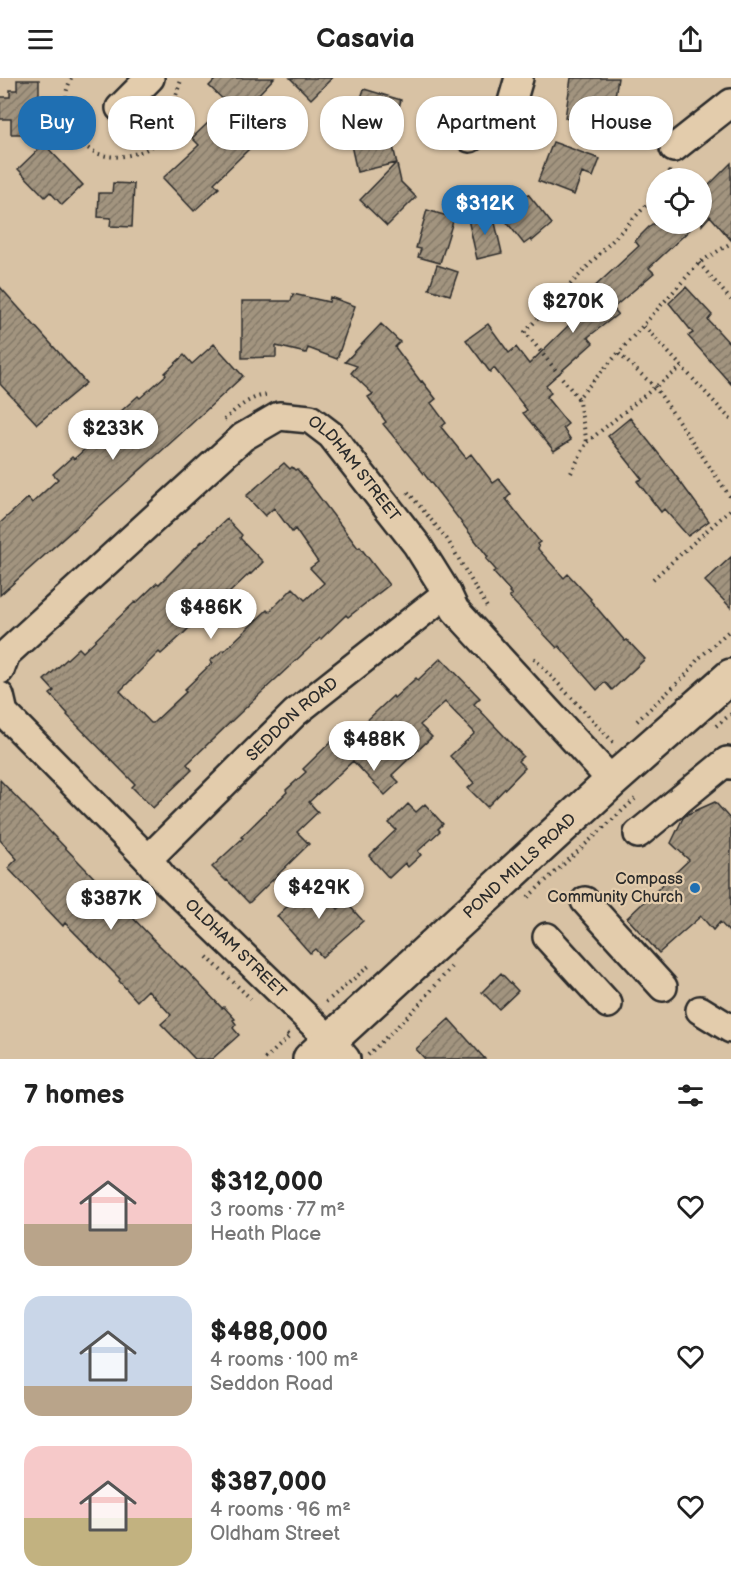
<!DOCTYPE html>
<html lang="en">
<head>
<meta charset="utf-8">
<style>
	body { margin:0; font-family:"Balsamiq Sans",sans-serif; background:#f2f2f2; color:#222; height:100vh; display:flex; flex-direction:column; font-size:22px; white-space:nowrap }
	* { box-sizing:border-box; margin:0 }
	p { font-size:20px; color:#767676 }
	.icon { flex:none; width:33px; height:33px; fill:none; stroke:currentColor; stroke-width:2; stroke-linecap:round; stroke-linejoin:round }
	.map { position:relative; height:981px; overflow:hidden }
	.side { display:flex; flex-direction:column; background:#fff; flex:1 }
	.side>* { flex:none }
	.guide { position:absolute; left:18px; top:18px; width:696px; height:54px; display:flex; gap:12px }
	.buttons { position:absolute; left:646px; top:90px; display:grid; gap:12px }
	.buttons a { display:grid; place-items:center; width:66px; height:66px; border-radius:50%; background:#fff; box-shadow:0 2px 4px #0004; font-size:30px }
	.price { position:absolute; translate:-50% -51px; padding:0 14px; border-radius:21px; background:#fff; color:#222; font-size:20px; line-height:39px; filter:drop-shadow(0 2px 3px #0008) }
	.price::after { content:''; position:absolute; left:50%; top:36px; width:18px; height:14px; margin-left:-9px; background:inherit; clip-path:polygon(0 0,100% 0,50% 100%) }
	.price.selected { background:#1f6fb2; color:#fff }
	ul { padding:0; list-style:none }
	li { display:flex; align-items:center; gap:18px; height:150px; padding:0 24px }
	li span { display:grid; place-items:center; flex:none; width:168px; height:120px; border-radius:18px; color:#555 }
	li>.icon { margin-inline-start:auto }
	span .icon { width:72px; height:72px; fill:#fffc; stroke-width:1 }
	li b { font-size:26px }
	h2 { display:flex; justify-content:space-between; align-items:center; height:72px; padding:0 24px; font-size:26px }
	.pill { padding:0 21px; border-radius:24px; background:#fff; box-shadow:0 2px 4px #0004; font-size:21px; line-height:54px }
	.pill.selected { background:#1f6fb2; color:#fff }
	header { display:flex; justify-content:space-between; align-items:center; height:78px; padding:0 24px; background:#fff; font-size:27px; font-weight:800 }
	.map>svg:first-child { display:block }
	.building { fill:url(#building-hatch); stroke:#2b2b2b; stroke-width:1.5 }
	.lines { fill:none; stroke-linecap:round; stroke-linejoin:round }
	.minor-casing { stroke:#2b2b2b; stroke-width:32 }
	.major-casing { stroke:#2b2b2b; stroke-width:38 }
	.path { stroke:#2b2b2b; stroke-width:4; stroke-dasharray:1.5 4.5; stroke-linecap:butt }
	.minor { stroke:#e3ccac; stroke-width:27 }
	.major { stroke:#e3ccac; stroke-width:33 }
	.poi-dot { fill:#1f6fb2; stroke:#e3ccac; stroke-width:2 }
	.labels { text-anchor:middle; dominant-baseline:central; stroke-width:4.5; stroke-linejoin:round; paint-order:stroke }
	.street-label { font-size:16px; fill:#2b2b2b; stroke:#e3ccac }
	.poi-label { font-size:16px; fill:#2b2b2b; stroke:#e3ccac; text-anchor:end }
</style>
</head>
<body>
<header><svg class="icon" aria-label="menu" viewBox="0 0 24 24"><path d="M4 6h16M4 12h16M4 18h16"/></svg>Casavia<svg class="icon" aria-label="share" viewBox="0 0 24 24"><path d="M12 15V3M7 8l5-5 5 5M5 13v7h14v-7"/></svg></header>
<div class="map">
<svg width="731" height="981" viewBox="0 0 731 981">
	<defs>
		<pattern id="building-hatch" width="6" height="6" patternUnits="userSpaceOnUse" patternTransform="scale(1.5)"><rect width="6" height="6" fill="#a2947f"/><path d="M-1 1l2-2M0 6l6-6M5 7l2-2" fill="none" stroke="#847968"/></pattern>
	</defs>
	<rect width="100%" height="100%" fill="#d8c2a4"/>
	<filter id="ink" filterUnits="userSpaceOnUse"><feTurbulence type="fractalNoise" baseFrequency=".0167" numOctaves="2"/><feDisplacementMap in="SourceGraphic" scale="12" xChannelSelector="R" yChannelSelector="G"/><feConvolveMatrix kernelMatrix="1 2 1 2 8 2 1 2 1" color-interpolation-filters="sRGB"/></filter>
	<g filter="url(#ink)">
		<path class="building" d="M217 0H274L227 49 249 71 214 105 219 110 194 133 163 100 199 67 192 60 228 26 209 8Z
			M290 0H332L311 21Z
			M571 0H618L613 31 636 37 629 59 565 40Z
			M17 2H39V56H11V41H0V19H10V12H17Z
			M364 11 401 22 394 47 356 35Z
			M391 59 401 104 416 119 387 148 360 122 396 85 357 94 351 67Z
			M553 64 600 81 593 99 582 95 574 117 538 103Z
			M44 66 83 107 62 127 50 114 45 119 18 91Z
			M731 85V162L710 138 702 147V114Z
			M113 105 134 106 132 149 110 148 111 140 98 139 99 115H112Z
			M528 116 552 146 532 163 531 161 524 166 501 137Z
			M427 132 454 140 440 185 418 179 421 171 416 170Z
			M493 136 502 175 477 181 468 141Z
			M652 146H696L649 190 654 195 613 230 618 236 588 259 593 265 546 307 551 315 546 319 568 346 563 350 571 362 554 373 523 335 527 332 494 290 490 294 466 262 488 246 509 275 516 269 529 286 571 245 568 241 596 217 591 212 639 168 635 163Z
			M437 187 458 194 450 217 429 211Z
			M0 209 86 305 37 346 0 306Z
			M686 209 712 237 708 242 731 267V306L688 258 693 255 669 225Z
			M293 216 329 224 330 219 355 228 337 281 308 270 306 275 276 268V279L242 280V223H291Z
			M381 246 400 264 395 269 421 304 422 303 436 321 431 325 446 345 441 349 466 380 471 376 493 405 499 401 511 416 506 421 540 464 537 466 539 469 538 471 564 500 568 496 591 521 590 522 625 563 627 562 645 581 612 612 605 604 597 612 559 568 557 570 509 519 512 517 509 514 510 513 493 494 496 492 486 481 488 479 421 392 383 346 386 344 368 319 373 316 351 295 357 288 345 284Z
			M214 266 243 298 176 360 0 517V445L28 420 32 425 58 401 53 396 72 379 74 381 97 360 102 366 127 343 119 335 138 318 140 320 166 297 165 295 184 277 192 286Z
			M630 340 670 390 709 443 688 458 664 431 661 434 637 403 642 401 608 358Z
			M284 385 290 391 292 389 295 392 297 391 308 404 358 470 360 469 389 507 348 539 346 537 321 561 320 560 262 614 187 686 192 692 153 730 132 709 135 706 67 637 68 636 50 616 54 613 44 602 79 570 83 574 135 524 136 525 157 505 159 506 201 464V465L227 441 242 457 240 460 263 484 251 496 250 495 228 516 226 514 183 556 161 576 159 574 120 613 151 645H153L186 614 184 612 212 585 210 583 223 572 224 573 267 532 269 534 293 510 305 522 324 505 310 490 318 484 295 451 292 454 274 430 265 438 246 418Z
			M731 479V530L705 503Z
			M441 580 480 620 474 626 523 678 518 683 525 690 487 729 468 710 474 705 450 678 475 655 445 624 420 647 432 659 392 697 399 704 385 717 353 683 309 724 318 734 297 754 309 766 249 825 227 802 226 803 212 789 243 760 241 759 287 714 286 712 306 694 303 691 335 660 338 664 358 645 361 648 393 618 394 620 416 600 418 602Z
			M0 702 158 866 181 889 182 888 222 930 224 929 235 941 233 942 236 946 233 950 239 957 212 981H195L161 946 171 937 148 912 137 923 119 903 120 901 65 845 63 848 8 790 17 781 0 762Z
			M715 724 731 742V856L720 844 713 852 701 838 659 875 627 840 689 782 671 765 683 740 688 736Z
			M408 726 416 734 425 726 443 746 438 751 440 753 418 773 421 777 408 789 405 785 389 800 369 778 396 752 389 745Z
			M313 804 338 831 346 824 363 843 322 879 315 871 310 875 277 838Z
			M501 895 518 913 499 931 482 914Z
			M449 941 485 981H425L416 971Z"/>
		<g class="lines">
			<defs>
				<g id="minor">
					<path d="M120 30 150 0"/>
					<path d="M470 60 510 31 519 0"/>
					<path d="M674 70 731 25"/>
					<path id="s1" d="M0 592 6 576 243 359 279 338 310 341 331 357 417 467 447 515 455 532 612 703"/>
					<path id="s2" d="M0 618 4 635 148 781 164 801 330 962 346 981"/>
					<path d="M638 756 727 683 731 687"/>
					<path id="s3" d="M148 781 295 635 447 515"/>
					<path d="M585 823 663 909"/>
					<path d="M547 859 608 926"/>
					<path d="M700 932 731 951"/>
				</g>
				<g id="major">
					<path id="s4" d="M310 981 612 703 731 598"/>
				</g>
			</defs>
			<use href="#minor" class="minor-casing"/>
			<use href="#major" class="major-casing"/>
			<path class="path" d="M71 0C69 6 66 12 66 18 63 58 93 88 133 76 146 73 159 66 166 53 170 47 171 38 172 31 175 21 178 10 182 0
				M669 100 670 91
				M699 185 731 222
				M644 248 731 342
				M619 276 655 309 731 420
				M578 320 525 254 657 116
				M224 342C237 330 251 318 268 317
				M587 364 655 309 682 289
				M571 395 587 364 578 320 699 185 731 165
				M408 414 447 461 488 531
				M653 501 731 431
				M534 580 614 665 616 663
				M637 643 688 595 697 582 731 551
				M716 648 731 636
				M528 819 635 721
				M207 879 251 921
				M326 924 369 888
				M368 977 417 929 451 889
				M265 981 290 958 287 956"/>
			<use href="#minor" class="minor"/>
			<use href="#major" class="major"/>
		</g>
	</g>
	<circle class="poi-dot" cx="695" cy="810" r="6"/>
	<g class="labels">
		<g class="street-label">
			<text stroke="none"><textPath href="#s1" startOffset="478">OLDHAM STREET</textPath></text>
			<text stroke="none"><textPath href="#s3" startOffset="201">SEDDON ROAD</textPath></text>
			<text stroke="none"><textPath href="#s4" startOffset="285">POND MILLS ROAD</textPath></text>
			<text stroke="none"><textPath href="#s2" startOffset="348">OLDHAM STREET</textPath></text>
		</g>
		<g class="poi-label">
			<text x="683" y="801">Compass<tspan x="683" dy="18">Community Church</tspan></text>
		</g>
	</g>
</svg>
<div class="buttons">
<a><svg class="icon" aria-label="locate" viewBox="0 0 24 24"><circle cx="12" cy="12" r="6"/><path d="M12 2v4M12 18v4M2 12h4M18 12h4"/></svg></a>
</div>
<b class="price selected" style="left:485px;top:158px">$312K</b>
<b class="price" style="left:573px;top:256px">$270K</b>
<b class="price" style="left:113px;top:383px">$233K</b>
<b class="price" style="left:211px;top:562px">$486K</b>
<b class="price" style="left:374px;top:694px">$488K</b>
<b class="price" style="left:319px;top:842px">$429K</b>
<b class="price" style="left:111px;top:853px">$387K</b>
<div class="guide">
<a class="pill selected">Buy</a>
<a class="pill">Rent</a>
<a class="pill">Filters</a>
<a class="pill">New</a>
<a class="pill">Apartment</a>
<a class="pill">House</a>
</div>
</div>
<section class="side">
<h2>7 homes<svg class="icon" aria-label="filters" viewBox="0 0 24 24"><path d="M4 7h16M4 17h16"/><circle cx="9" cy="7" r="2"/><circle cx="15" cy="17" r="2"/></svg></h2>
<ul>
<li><span style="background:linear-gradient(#f6c9c9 65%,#b9a48a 0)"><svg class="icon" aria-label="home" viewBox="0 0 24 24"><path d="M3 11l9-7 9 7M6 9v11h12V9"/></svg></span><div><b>$312,000</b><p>3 rooms · 77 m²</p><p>Heath Place</p></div><svg class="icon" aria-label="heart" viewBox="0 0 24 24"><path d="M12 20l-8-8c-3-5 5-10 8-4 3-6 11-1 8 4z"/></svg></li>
<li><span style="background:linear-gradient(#c9d6e8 75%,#b9a48a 0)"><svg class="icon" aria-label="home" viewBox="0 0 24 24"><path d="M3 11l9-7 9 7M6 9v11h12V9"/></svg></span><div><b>$488,000</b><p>4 rooms · 100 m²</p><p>Seddon Road</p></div><svg class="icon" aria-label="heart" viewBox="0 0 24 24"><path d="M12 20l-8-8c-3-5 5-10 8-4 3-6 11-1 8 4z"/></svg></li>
<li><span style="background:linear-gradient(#f6c9c9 60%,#c2b280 0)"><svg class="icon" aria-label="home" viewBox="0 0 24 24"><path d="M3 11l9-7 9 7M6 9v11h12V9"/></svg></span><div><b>$387,000</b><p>4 rooms · 96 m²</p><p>Oldham Street</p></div><svg class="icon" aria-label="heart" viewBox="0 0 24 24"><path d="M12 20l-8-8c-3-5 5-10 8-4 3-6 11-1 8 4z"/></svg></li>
</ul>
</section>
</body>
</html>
